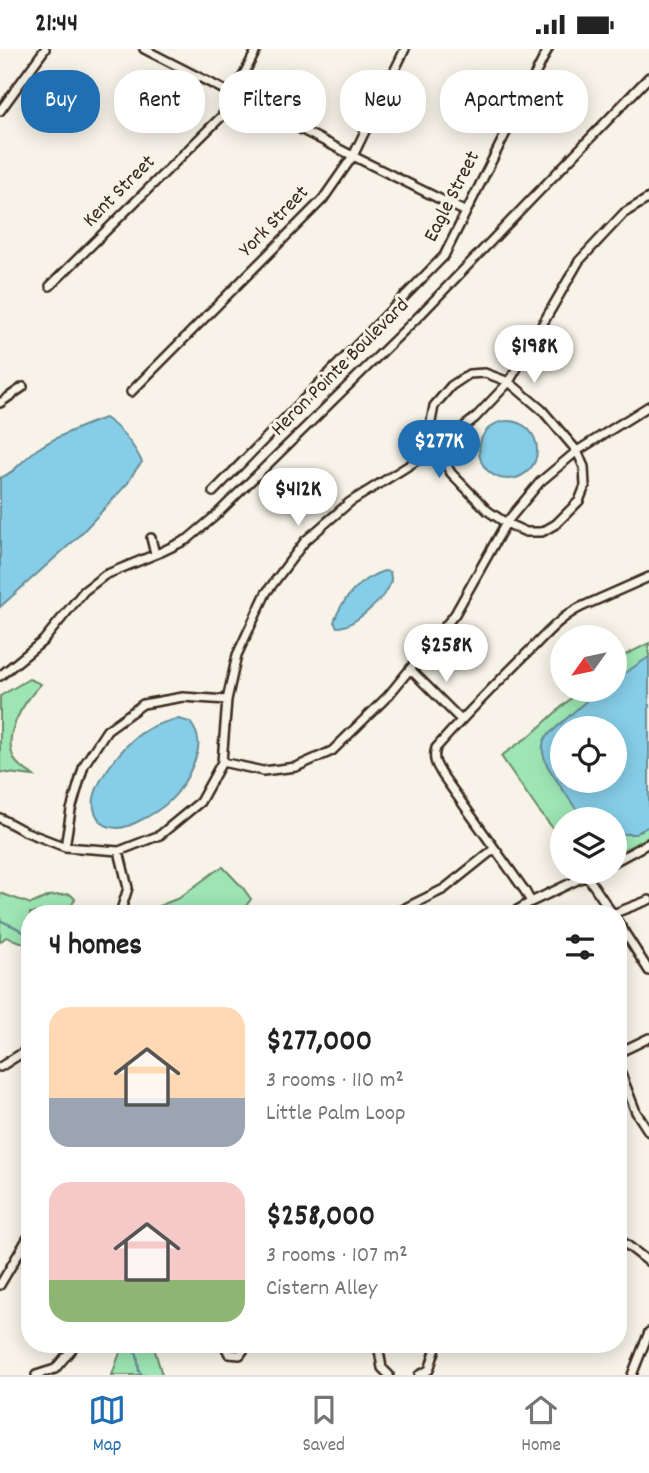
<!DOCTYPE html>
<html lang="en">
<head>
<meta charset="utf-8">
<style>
	body { margin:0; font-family:Dekko,sans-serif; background:#f6f6f6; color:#222; height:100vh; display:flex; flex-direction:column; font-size:26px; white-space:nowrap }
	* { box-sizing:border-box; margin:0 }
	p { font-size:23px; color:#767676 }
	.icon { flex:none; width:38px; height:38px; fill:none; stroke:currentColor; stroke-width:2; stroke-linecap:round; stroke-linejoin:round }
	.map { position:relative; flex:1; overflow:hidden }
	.drawer { position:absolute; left:21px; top:856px; width:606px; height:448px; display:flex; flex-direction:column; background:#fff; border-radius:28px; box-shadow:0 4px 18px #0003 }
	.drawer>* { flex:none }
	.banner { position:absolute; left:21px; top:21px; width:607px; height:63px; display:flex; gap:14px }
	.needle { width:46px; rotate:237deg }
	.fabs { position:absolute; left:550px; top:576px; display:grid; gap:14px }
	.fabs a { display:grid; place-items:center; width:77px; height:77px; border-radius:50%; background:#fff; box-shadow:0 4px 18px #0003; font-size:35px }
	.price { position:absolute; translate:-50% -60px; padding:0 16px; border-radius:24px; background:#fff; color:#222; font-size:23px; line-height:46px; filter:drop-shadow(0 2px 4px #0008) }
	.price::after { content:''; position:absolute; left:50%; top:42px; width:21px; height:16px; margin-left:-10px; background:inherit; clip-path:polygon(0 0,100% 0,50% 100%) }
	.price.current { background:#1f6fb2; color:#fff }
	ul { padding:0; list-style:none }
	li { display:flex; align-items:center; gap:21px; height:175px; padding:0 28px }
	li span { display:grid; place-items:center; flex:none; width:196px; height:140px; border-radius:21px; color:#555 }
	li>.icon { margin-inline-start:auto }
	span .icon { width:84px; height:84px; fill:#fffc; stroke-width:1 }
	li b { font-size:30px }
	h2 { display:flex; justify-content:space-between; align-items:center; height:84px; padding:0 28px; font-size:30px }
	.tag { padding:0 24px; border-radius:28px; background:#fff; box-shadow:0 4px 18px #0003; font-size:24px; line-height:63px }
	.tag.current { background:#1f6fb2; color:#fff }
	.status { display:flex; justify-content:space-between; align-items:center; height:49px; padding:0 35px; background:#fff; direction:ltr }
	.status svg { height:19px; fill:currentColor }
	.menu { display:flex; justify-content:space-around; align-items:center; height:98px; border-top:2px solid #e0e0e0; background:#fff; font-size:19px; color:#767676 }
	.menu a { display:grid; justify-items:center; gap:4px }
	.menu .current { color:#1f6fb2 }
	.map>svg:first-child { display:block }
	.green { fill:#9de5b3; stroke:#6c8868; stroke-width:2; fill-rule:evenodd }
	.water { fill:#86cee7; stroke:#688c97; stroke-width:2; fill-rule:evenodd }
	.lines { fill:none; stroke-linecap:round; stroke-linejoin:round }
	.stream { stroke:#688c97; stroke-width:2.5 }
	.minor-casing { stroke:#3b2a1e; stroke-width:12 }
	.minor { stroke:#f7f3e8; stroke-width:7 }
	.labels { text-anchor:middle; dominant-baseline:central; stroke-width:6; stroke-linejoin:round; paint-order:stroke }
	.street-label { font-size:21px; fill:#3b2a1e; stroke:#f7f3e8 }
</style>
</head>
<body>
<div class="status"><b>21:44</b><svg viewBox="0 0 49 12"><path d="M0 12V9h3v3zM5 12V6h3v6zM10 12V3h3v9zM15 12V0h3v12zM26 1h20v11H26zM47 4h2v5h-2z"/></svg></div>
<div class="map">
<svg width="649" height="1326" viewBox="0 0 649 1326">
	<rect width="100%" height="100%" fill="#f7f3e8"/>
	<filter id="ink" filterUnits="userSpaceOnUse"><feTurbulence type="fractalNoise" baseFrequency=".0143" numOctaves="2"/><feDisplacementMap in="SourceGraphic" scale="14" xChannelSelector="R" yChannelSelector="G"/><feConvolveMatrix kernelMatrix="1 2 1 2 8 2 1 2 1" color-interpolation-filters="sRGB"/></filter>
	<g filter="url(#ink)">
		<path class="green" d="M649 594V788L614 806V770H562V790L538 761 501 707 532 685 580 641 614 640V614L625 606ZM562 679H614V732H562Z
			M29 630 41 635C23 654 0 688 16 713 21 719 29 723 34 727L0 723V647Z
			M223 818 243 839 251 850 241 864H141L179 849 214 823Z
			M0 844 31 855 49 847 70 845 75 850 70 860 73 864H30V896L6 888 0 893Z
			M123 1295H153L162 1326H112Z"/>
		<path class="water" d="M105 369C122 380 133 395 142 413L134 423 128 434 77 489 0 558V429C15 424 25 408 39 399 59 386 82 377 105 369Z
			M479 401a29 29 0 1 1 58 0a29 29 0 1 1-58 0Z
			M384 522 390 523C391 529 392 530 390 535 385 550 352 579 337 578L334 573C341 551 361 529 384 522Z
			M649 608V777L635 785H614V770L582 769 548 718C543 707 540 698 546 688L596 643 599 641 614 640V631ZM562 679H614V732H562Z
			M179 670 190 673C202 689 200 700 192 718 180 746 165 760 137 773 131 776 124 779 117 779 99 779 90 761 95 745 98 735 104 725 110 717 129 691 146 675 179 670Z"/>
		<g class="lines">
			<path class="stream" d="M0 871C8 876 16 877 23 883L30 881
				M128 1295V1299L137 1305 139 1322 142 1326"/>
			<defs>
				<path id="minor" d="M144 0 353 107 466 163
					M0 62 45 0
					M50 237 222 67 257 0
					M485 324 509 333 542 361 577 402 584 418 585 437 579 452 556 475 542 483H526L506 474 488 462 451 424 437 399 430 378 434 357 451 337 469 325Z
					M131 343 323 150 353 107 405 0
					M0 354 23 338
					M213 443 444 207 548 0
					M151 489 155 505
					M410 620 461 671
					M0 627 43 592 84 542 105 526 161 503 188 490 214 468 421 265 649 28
					M222 713 263 722 296 718 332 702 388 647 455 565 506 474 540 433 577 402 649 357
					M0 769 24 782 65 798 119 802 160 786 200 753 222 713 227 651 237 606 266 544 305 492 350 453 437 399 475 369 509 333 579 212 624 164 649 149
					M65 798 71 761 84 716 107 681 143 655 183 648 227 651
					M119 802 128 839 120 864
					M614 813 649 794
					M587 827 612 864
					M531 853 525 842 443 727C437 717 432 711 436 699 463 668 493 638 523 608 541 591 558 569 581 558L649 528
					M395 864 444 840 494 800
					M512 864 531 853 596 822
					M615 864 649 851
					M618 873 649 922
					M618 1004 649 989
					M618 1017 636 1063 649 1083
					M0 1018 30 999
					M618 1189 649 1213
					M0 1236 30 1185
					M224 1295 229 1305 240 1306 248 1295
					M378 1295 382 1319 389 1326
					M36 1326 55 1320 76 1295
					M419 1326 429 1321 436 1299 433 1295
					M632 1326 649 1283"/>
			</defs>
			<use href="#minor" class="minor-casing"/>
			<use href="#minor" class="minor"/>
		</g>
	</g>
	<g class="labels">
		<g class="street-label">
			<text transform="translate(120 143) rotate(-45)">Kent Street</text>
			<text transform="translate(453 148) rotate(-63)">Eagle Street</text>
			<text transform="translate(275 173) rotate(-46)">York Street</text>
			<text transform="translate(341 319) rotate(-45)">Heron Pointe Boulevard</text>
		</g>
	</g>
</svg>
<div class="fabs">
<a><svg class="needle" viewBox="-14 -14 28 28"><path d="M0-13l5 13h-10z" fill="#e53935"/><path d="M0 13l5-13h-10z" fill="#767676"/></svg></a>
<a><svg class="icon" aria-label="locate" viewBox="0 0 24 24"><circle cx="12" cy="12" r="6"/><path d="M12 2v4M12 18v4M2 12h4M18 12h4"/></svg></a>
<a><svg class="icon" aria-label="layers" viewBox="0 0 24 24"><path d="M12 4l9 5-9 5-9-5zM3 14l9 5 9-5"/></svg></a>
</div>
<b class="price" style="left:534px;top:336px">$198K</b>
<b class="price current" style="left:439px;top:431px">$277K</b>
<b class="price" style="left:298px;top:479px">$412K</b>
<b class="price" style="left:446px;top:635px">$258K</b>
<div class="banner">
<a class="tag current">Buy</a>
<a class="tag">Rent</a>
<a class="tag">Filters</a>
<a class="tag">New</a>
<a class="tag">Apartment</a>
</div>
<section class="drawer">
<h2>4 homes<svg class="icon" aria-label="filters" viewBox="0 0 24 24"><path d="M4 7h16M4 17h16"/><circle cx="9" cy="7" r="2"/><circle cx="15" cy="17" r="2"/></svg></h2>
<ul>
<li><span style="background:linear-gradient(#ffd9b3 65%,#9aa5b1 0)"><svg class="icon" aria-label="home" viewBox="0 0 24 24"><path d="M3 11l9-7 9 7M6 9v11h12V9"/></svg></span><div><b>$277,000</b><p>3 rooms · 110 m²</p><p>Little Palm Loop</p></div></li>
<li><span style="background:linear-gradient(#f6c9c9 70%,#8fb573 0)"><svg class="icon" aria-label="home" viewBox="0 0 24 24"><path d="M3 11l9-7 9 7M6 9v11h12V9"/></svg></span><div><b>$258,000</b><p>3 rooms · 107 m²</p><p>Cistern Alley</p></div></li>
</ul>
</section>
</div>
<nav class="menu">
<a class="current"><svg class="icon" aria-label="map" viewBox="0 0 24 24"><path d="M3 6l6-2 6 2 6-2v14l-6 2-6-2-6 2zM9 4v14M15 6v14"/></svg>Map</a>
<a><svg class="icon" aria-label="saved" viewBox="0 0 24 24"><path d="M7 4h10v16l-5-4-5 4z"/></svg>Saved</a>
<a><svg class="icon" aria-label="home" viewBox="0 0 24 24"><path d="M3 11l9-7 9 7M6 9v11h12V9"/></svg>Home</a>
</nav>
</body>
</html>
